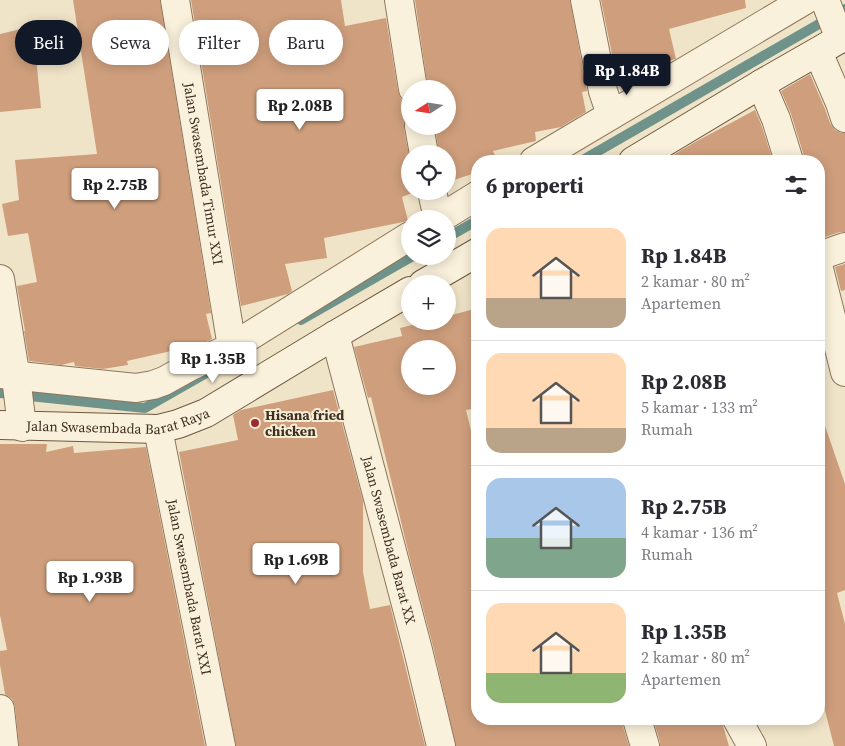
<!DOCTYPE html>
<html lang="id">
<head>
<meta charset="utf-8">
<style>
	body { margin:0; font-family:"Source Serif 4",serif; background:#f7f7f7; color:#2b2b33; height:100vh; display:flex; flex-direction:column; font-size:19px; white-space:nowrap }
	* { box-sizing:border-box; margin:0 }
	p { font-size:16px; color:#7c7c81 }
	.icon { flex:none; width:28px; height:28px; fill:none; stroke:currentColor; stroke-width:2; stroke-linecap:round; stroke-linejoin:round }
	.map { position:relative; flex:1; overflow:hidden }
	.drawer { position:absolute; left:471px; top:155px; width:354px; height:570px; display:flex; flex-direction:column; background:#fff; border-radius:20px; box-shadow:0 2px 12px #0003 }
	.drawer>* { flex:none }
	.banner { position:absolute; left:15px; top:20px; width:381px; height:45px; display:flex; gap:10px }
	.needle { width:32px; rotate:258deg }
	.fabs { position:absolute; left:401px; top:80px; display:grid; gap:10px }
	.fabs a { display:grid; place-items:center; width:55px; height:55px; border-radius:50%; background:#fff; box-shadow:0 2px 12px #0003; font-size:25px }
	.price { position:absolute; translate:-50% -42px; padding:0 11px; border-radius:5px; background:#fff; color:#222; font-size:16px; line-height:32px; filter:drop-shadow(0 1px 2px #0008) }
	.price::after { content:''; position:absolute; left:50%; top:30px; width:15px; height:11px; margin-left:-8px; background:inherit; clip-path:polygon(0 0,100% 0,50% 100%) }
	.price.active { background:#111827; color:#fff }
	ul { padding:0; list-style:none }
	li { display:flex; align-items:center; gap:15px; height:125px; padding:0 15px }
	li+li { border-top:1px solid #e1e1e2 }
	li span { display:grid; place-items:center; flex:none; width:140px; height:100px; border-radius:15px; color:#555 }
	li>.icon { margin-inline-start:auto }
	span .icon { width:60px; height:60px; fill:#fffc; stroke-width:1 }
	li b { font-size:21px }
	h2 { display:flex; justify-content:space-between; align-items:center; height:60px; padding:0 15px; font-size:21px }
	.tag { padding:0 18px; border-radius:22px; background:#fff; box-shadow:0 2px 12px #0003; font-size:18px; line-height:45px }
	.tag.active { background:#111827; color:#fff }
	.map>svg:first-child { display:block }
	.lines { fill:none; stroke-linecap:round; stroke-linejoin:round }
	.stream { stroke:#6f938a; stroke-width:10 }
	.building { fill:#cf9f7d; fill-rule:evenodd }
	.street-casing { stroke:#8d765c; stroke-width:30 }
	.secondary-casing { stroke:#6f573f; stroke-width:30 }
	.street { stroke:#faf1dc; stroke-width:28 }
	.secondary { stroke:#faf1dc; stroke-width:28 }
	.poi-dot { fill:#9e2a2b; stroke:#f7eed8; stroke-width:2 }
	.labels { text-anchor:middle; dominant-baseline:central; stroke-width:4; stroke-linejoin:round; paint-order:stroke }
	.street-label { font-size:14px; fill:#3d2e20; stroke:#f7eed8 }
	.poi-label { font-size:14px; font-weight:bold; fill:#3d2e20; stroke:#f7eed8; text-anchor:start }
</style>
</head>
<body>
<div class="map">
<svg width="845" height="746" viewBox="0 0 845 746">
	<rect width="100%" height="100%" fill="#f0e4c8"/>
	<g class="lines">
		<path class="stream" d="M581 161 845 9
			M448 237 478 220
			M301 320 413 256
			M0 393 145 408 210 371"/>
	</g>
	<path class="building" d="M73 0H160L211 313 206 314 212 339 202 344 127 361 128 365 103 369 75 366 74 362 61 365 29 361 24 331H25L17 286 37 282 28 233 8 236 2 204 19 200 15 160 97 154Z
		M191 0H341L345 26 386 18 398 91 401 99 407 103 410 104V113L405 120 404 129 410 160V191H417L402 197 408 221 324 238 327 258 285 264 292 291 288 294 241 306Z
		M415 0H570L587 91 582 92 586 112 561 127 535 132 536 141 493 151 497 161H478V172L448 182V154H439L435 126H448V89H428Z
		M601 0H745L746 8 669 29 676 59 646 66 648 75 641 79 618 84Z
		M33 26 41 108 0 112V34Z
		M810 74 825 109 830 123 835 130 841 133H845V232H840L822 238 819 227V161H804V156L791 114 781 91Z
		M755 110 761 124 773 161H663L697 141Z
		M845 264V290L841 291 835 267Z
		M478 308V408L466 410 478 460V719H622V723L629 746H456L433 646 410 559 371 397 368 398 354 347 402 336 400 328 428 321H448V316ZM410 349H448V386H410Z
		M333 390 363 501V572L370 609 390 605 425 746H236L179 452 238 440 233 415 241 410Z
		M823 420 845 484V590L837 593 845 624V746H834L819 687V421Z
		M0 444H47L46 452 73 446 74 453 146 447 205 746H19L15 707 12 699 5 694 0 665V651L7 650 0 615Z
		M653 719H721L729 746H660V742Z"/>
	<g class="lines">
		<defs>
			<g id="street">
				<path id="s1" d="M175 0 232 347"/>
				<path d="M399 0 413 89"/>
				<path d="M585 0 603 91 611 115"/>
				<path d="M825 0 840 39"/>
				<path d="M818 52 840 103 845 118"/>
				<path d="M761 84 776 119 789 161"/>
				<path d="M419 126 424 154"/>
				<path d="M534 161 805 0"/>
				<path d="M432 191 438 219"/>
				<path d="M439 219 478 195"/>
				<path d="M819 256 845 247"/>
				<path d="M819 269 845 372"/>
				<path d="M0 279 17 385 22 427"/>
				<path id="s2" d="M335 335 418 650 441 746"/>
				<path d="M0 374 136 388 153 385 164 381 191 366 232 347 410 236"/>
				<path id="s3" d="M158 429 221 746"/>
				<path d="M0 709 4 746"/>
				<path d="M637 719 645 746"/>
				<path d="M737 719 752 746"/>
			</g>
			<g id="secondary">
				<path d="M633 161 761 84 845 36"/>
				<path d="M423 284 478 252"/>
				<path id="s4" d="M0 425 158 429 178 424 206 413 335 335 410 291"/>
			</g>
		</defs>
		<use href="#street" class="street-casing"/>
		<use href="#secondary" class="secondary-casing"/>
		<use href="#street" class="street"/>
		<use href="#secondary" class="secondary"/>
	</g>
	<circle class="poi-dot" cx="255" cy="423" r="5"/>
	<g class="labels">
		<g class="street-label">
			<text stroke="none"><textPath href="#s1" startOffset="176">Jalan Swasembada Timur XXI</textPath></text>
			<text stroke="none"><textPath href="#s4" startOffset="119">Jalan Swasembada Barat Raya</textPath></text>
			<text stroke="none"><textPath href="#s2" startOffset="212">Jalan Swasembada Barat XX</textPath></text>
			<text stroke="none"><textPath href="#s3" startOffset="161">Jalan Swasembada Barat XXI</textPath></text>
		</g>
		<g class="poi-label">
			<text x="265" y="415">Hisana fried<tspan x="265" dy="16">chicken</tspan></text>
		</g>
	</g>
</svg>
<div class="fabs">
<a><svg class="needle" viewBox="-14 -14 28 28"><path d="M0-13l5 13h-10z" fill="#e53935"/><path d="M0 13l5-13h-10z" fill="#7c7c81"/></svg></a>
<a><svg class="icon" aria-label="locate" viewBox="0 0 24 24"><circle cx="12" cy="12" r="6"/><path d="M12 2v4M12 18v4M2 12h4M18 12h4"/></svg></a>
<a><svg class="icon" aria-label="layers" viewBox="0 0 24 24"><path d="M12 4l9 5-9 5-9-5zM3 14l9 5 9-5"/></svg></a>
<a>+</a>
<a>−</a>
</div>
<b class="price active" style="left:627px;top:96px">Rp 1.84B</b>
<b class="price" style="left:300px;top:131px">Rp 2.08B</b>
<b class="price" style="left:115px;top:210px">Rp 2.75B</b>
<b class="price" style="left:213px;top:384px">Rp 1.35B</b>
<b class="price" style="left:296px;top:585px">Rp 1.69B</b>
<b class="price" style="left:90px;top:603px">Rp 1.93B</b>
<div class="banner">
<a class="tag active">Beli</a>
<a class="tag">Sewa</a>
<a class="tag">Filter</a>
<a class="tag">Baru</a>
</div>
<section class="drawer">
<h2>6 properti<svg class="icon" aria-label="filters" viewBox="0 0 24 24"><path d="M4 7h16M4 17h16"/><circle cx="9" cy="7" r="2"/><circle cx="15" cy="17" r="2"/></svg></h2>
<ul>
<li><span style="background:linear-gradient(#ffd9b3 70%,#b9a48a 0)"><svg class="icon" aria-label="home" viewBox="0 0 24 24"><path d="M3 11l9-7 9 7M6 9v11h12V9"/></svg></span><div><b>Rp 1.84B</b><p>2 kamar · 80 m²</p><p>Apartemen</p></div></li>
<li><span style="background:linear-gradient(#ffd9b3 75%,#b9a48a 0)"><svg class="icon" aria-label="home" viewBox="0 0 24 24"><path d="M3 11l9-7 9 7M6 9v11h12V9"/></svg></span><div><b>Rp 2.08B</b><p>5 kamar · 133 m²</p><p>Rumah</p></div></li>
<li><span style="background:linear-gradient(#a9c7e8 60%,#7fa58c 0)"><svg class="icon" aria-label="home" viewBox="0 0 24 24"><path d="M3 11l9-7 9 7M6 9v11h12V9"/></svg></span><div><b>Rp 2.75B</b><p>4 kamar · 136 m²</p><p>Rumah</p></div></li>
<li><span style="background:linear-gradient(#ffd9b3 70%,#8fb573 0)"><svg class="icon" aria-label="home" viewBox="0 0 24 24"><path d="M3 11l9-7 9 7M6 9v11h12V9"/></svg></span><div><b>Rp 1.35B</b><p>2 kamar · 80 m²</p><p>Apartemen</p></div></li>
</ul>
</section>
</div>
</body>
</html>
